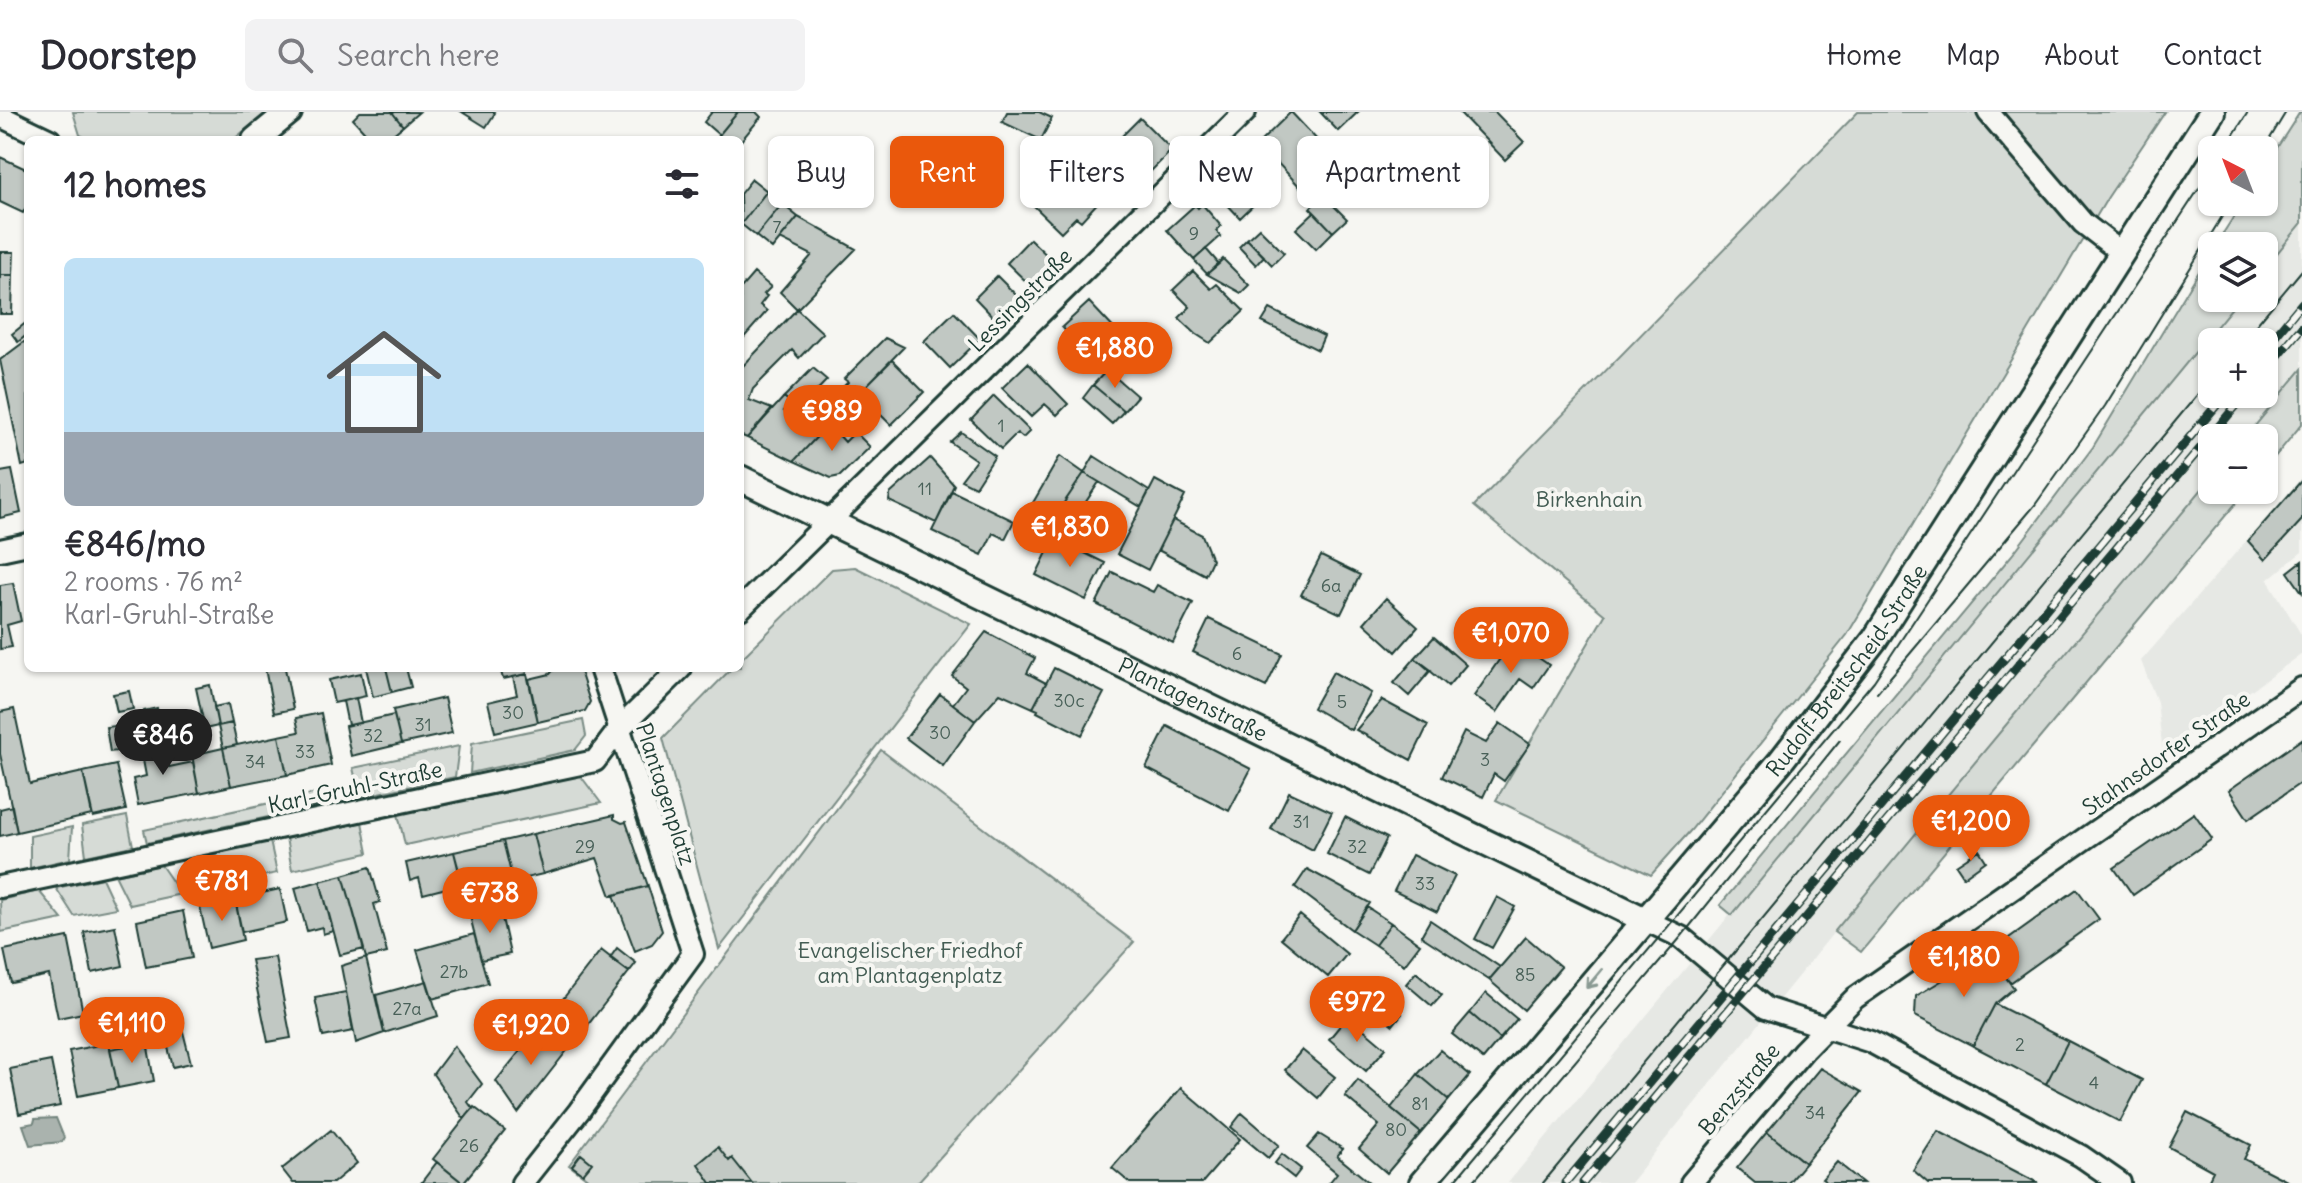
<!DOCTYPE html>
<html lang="en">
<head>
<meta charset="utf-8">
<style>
	body { margin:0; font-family:Delius,sans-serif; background:#f2f2f3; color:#2b2b33; height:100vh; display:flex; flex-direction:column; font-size:30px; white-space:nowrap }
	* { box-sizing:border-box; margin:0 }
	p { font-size:26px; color:#7c7c81 }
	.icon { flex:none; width:44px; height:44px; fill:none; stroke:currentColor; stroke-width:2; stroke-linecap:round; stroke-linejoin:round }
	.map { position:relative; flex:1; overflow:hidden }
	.panel { position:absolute; left:24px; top:24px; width:720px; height:536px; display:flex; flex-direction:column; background:#fff; border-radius:12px; box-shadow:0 2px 6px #0004 }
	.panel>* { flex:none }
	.guide { position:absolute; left:768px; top:24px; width:760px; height:72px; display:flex; gap:16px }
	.needle { width:52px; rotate:318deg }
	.controls { position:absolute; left:2198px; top:24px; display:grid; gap:16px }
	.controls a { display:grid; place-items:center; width:80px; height:80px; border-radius:12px; background:#fff; box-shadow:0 2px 6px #0004; font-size:40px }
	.price { position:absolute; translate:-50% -68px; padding:0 18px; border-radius:28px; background:#ea580c; color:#fff; font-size:26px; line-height:52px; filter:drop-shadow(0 2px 4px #0008) }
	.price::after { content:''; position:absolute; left:50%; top:48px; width:24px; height:18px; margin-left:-12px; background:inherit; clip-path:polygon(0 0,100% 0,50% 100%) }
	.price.on { background:#222; color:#fff }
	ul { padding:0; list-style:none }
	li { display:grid; align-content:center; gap:16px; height:424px; padding:0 40px }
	li span { display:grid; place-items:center; height:248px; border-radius:12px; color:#555 }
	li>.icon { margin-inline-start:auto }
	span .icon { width:144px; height:144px; fill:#fffc; stroke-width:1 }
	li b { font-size:34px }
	h2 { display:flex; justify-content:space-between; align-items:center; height:96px; padding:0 40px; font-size:34px }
	.tag { padding:0 28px; border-radius:12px; background:#fff; box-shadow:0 2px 6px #0004; font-size:28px; line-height:72px }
	.tag.on { background:#ea580c; color:#fff }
	header { display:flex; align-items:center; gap:48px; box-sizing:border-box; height:112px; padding:0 40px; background:#fff; border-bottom:2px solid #e1e1e2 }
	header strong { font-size:38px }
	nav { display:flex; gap:44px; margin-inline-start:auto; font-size:28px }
	.search { width:560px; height:72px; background:#f2f2f3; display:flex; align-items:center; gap:20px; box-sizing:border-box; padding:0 28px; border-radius:12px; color:#7c7c81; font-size:30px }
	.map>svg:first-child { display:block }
	.built { fill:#e6e8e4; fill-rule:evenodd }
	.green { fill:#d6dbd6; stroke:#7a8c85; stroke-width:2 }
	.water { fill:#aab3ae; stroke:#72847d; stroke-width:2 }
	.building { fill:#c1c8c3; stroke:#1f3d34; stroke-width:2 }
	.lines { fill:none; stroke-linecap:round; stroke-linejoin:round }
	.minor-casing { stroke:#1f3d34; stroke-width:26 }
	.tertiary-casing { stroke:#1f3d34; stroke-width:30 }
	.minor { stroke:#f6f6f2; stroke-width:20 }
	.tertiary { stroke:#f6f6f2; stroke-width:24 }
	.tram { stroke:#1f3d34; stroke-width:2 }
	.rail-casing { stroke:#1f3d34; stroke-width:9 }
	.rail { stroke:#f6f6f2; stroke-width:6; stroke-dasharray:18; stroke-linecap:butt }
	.oneway { stroke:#8a9a93 }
	.labels { text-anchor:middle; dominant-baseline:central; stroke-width:8; stroke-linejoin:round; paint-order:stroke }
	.number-label { font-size:18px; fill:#486058 }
	.street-label { font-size:22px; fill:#1f3d34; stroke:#f6f6f2 }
	.park-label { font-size:22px; fill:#445d54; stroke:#f6f6f2 }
</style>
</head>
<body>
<header>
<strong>Doorstep</strong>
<div class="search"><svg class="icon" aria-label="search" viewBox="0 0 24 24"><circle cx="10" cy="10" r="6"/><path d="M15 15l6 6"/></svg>Search here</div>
<nav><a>Home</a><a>Map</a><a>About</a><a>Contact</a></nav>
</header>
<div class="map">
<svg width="2302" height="1071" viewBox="0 0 2302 1071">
	<rect width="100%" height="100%" fill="#f6f6f2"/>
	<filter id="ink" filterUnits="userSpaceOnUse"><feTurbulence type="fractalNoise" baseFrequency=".0125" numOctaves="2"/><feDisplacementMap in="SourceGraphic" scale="16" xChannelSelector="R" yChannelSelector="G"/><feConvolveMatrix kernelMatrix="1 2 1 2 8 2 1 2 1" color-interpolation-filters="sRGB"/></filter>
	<g filter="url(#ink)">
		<path class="built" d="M2302 111V257L2245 326H2212V365L1834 820 1630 1071H1508L2240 186H2264V157ZM2212 230H2264V282H2212Z
			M2302 365V440L2268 468 2302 524V542L2163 641 2157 590 2141 549Z"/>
		<path class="green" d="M73 0H267L233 28H90L80 23Z
			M1858 0H2165L2108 85 1847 523 1691 718 1651 763 1496 688 1605 503 1474 394Z
			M2300 0H2302V111L2264 157V134H2215L2243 90H2264V56Z
			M2212 138V186H2240L1732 803 1720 793 2012 443 2093 335Z
			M2302 257V312L2264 358V326H2245Z
			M2212 365V378H2247L1861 840 1834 820Z
			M855 455 971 512 719 837 663 626 732 556H740V548L832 457Z
			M583 608 586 624 575 638 470 661 472 631Z
			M459 634 455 665 360 685 353 656Z
			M881 638 1134 830 917 1071H593L569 1053Z
			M580 663 601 691 405 733 398 702Z
			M331 678 333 691 147 731 144 718Z
			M127 704 133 734 86 744 82 713Z
			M362 710 368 741 292 758 286 726Z
			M72 715 70 747 30 756V724Z
			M270 729 277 761 196 778 182 749Z
			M161 753 181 782 130 793 115 763Z
			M102 766 116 796 74 804 56 776Z
			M39 779 62 807 1 820 0 788Z"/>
		<path class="water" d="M56 1006 64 1026 62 1030 30 1033 23 1013 34 1011 35 1007Z"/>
		<path class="building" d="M360 0H392L403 14 386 28H372L353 7Z
			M392 0H419L403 14Z
			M462 0H494L495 1 486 15Z
			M712 0H738L719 23 704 10Z
			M738 0H756L761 5 740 30 725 28 719 23Z
			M1007 0H1039L1052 6 1041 28 1002 10Z
			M1291 0 1334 46 1301 76 1259 31Z
			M1320 0H1358L1338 19Z
			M1459 0H1495L1524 30 1505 48Z
			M1140 6 1172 38 1135 75 1103 43Z
			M1385 36 1401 53 1381 73 1364 57Z
			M0 45 28 58V92L23 101 0 90Z
			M1240 48 1269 78 1240 106 1211 75Z
			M1072 57 1102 86 1081 109 1076 105 1061 120 1032 92 1047 76 1051 79Z
			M752 67 767 79 741 112 740 82Z
			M767 79 782 92 756 124 741 112Z
			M1323 83 1347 107 1333 120 1310 96Z
			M782 92 798 105 772 137 756 124Z
			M1202 92 1221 114 1216 119 1221 124 1194 148 1167 118 1195 93 1198 96Z
			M1314 100 1333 120 1316 137 1296 117Z
			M798 105 856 137 797 197 780 180 812 143 780 127Z
			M1259 116 1284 141 1272 153 1247 127Z
			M1030 127 1057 153 1034 177 1007 151Z
			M1247 127 1264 144 1256 153 1239 135Z
			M1206 137 1219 152 1207 162 1194 148Z
			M0 140H14L13 163H0Z
			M1223 147 1249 173 1241 181 1207 162Z
			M1193 159 1211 177 1217 172 1244 199 1210 231 1196 222 1179 206 1190 195 1173 178Z
			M754 161 771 175 764 182 767 184 760 193 767 199 741 229 740 177Z
			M0 163H13L12 202H0Z
			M997 164 1020 187 997 209 975 186Z
			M1089 190 1120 223 1093 249 1062 215Z
			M797 197 823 221 799 246 792 238 753 277 749 288 772 297 747 326 740 323V257Z
			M1270 197 1324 224 1318 238 1262 210Z
			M954 200 980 227 950 256 924 229Z
			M28 209V222L18 230 12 222Z
			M885 226 904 235 829 312 818 301 848 270 844 267Z
			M28 227V352L22 354 0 248Z
			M892 248 924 280 891 313 859 281Z
			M1028 251 1068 292 1057 303 1045 292 1031 305 1002 276Z
			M813 256 827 268 798 298 784 285Z
			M1107 258 1137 284 1124 299 1093 273Z
			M1093 273 1124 299 1112 312 1083 286Z
			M994 284 1030 319 1023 326 1017 321 1001 337 971 308Z
			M784 285 791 291 784 299 795 305 793 307 806 314 818 301 829 312 794 349 747 326Z
			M829 312 845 330 855 320 870 335 840 364 831 366 794 349Z
			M961 320 995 344 975 375 961 368 976 348 950 330Z
			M1060 344 1084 361 1049 413 1027 401Z
			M1094 344 1149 379 1141 395 1084 361Z
			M930 346 954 373 936 411 889 389 890 382Z
			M12 358 21 401 0 406V360Z
			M1084 361 1099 370 1072 411 1055 404Z
			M1155 368 1185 384 1148 458 1117 442Z
			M2302 368V408L2265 448 2248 429Z
			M952 379 1014 409 1005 427 993 421 982 443 932 419Z
			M1173 408 1202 423 1212 448 1205 463 1158 438Z
			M1054 426 1105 451 1086 488 1036 463Z
			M1321 444 1360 463 1341 502 1301 483Z
			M2302 449V480L2288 460Z
			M1112 460 1153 480 1157 473 1193 491 1173 531 1096 492Z
			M13 471 21 509 7 513 12 535 0 537V473Z
			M1386 486 1418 515 1396 540 1364 511Z
			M1209 507 1282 542 1266 575 1193 540Z
			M986 520 1035 546 1027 561 1046 571 1033 596 1000 581 975 609 953 592 966 575 952 564Z
			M1434 525 1466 553 1448 574 1415 546Z
			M1513 528 1549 553 1533 576 1520 567 1497 600 1474 584Z
			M1415 546 1431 558 1409 584 1394 571Z
			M285 556 293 597 274 601 265 557Z
			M366 556H386L392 580 373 585Z
			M386 556H406L411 575 392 580Z
			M500 556H526L527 562 503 567Z
			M555 556H579L590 590 585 599 538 610 529 567 550 562Z
			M1054 556 1104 581 1082 623 1037 600 1038 598 1033 596Z
			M1333 560 1371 581 1351 618 1313 596Z
			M361 561 366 584 334 591 329 568Z
			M527 562 538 610 495 620 488 590 517 583 513 565Z
			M210 573 218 614 205 617 196 576Z
			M129 579 133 597 117 600 113 582Z
			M940 582 975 609 943 654 906 626Z
			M356 586 361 611 348 613 343 589Z
			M444 586 452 621 401 632 393 598Z
			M1382 588 1428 613 1411 648 1356 618Z
			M228 592 232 611 218 614 214 595Z
			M157 596 163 628 151 630 144 599Z
			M14 597 30 672 83 660 92 703 17 720 0 642V600Z
			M321 601 331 653 287 663 279 624 299 620 296 606Z
			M394 603 401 632 351 644 345 614Z
			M232 611 237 633 223 636 218 614Z
			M1500 611 1530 632 1504 669 1494 662 1483 685 1442 665 1464 620 1486 631Z
			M131 612 134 637 110 640 106 615Z
			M1167 614 1251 657 1229 699 1146 656Z
			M279 624 287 663 231 674 223 636Z
			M2302 627V670L2248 707 2229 678Z
			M163 628 169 655 193 650 199 681 138 693 133 667 146 664 140 632Z
			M223 636 231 674 199 681 192 643Z
			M116 653 126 698 93 705 83 660Z
			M1289 680 1332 700 1313 738 1271 717Z
			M12 694 17 720 0 724V697Z
			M2194 701 2212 727 2133 783 2114 756Z
			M614 703V707L622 711 626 710 648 774 611 784 597 746 543 762 533 722Z
			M1345 705 1387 726 1369 763 1327 742Z
			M533 722 543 762 513 769 503 729Z
			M503 729 513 769 465 781 454 740Z
			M1979 738 1986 749 1964 765 1956 753Z
			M454 740 462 772 423 782 419 766 410 769 406 751Z
			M1412 743 1455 764 1437 800 1394 779Z
			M370 755 380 790 374 792 387 841 366 846 343 763Z
			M1307 757 1370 791 1352 818 1295 775Z
			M343 763 364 837 340 843 320 769Z
			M320 769 333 819 323 822 322 815 307 819 295 776Z
			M648 774 662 819 652 832 635 839 614 783Z
			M280 777 287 810 242 820 235 787Z
			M2077 777 2099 807 2010 871 1988 841Z
			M1497 785 1515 795 1492 836 1475 827Z
			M235 787 243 828 209 836 200 795Z
			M1367 795 1391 811 1375 833 1352 818Z
			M500 797 510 842 481 848 470 804Z
			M183 799 192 846 146 855 137 809Z
			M1300 803 1347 842 1328 865 1281 826Z
			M1430 808 1500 855 1489 868 1421 824Z
			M1391 811 1420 832 1404 853 1375 833Z
			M115 814 123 854 92 861 84 820Z
			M474 822 488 871 432 887 417 838Z
			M68 825 83 901 58 906 49 863 11 871 4 838Z
			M1526 825 1561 855 1524 898 1489 868Z
			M617 836 636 851 629 860 610 846Z
			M601 838 629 860 587 914 559 892Z
			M1988 841 2014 876 1995 892 1973 934 1915 904 1916 884Z
			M275 845 291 926 268 930 251 848Z
			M366 846 384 921 356 931 341 854Z
			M1416 860 1442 883 1432 894 1406 872Z
			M427 869 438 904 384 921 376 883Z
			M1360 870 1402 902 1393 913 1352 881Z
			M346 880 353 919 323 925 315 886Z
			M1486 881 1517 907 1500 927 1470 901Z
			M1995 892 2068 929 2046 972 1973 934Z
			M1470 901 1500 927 1483 947 1452 922Z
			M179 904 191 951 173 955 161 908Z
			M1348 904 1386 936 1366 959 1329 927Z
			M541 913 569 936 518 1001 496 969Z
			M2068 929 2142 968 2120 1010 2046 972Z
			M147 930 154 969 118 976 110 937Z
			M109 931 118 976 78 984 69 939Z
			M454 934 482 972 468 990 473 997 464 1007 433 962Z
			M1302 938 1335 965 1318 986 1285 958Z
			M1440 938 1470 963 1449 988 1418 962Z
			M51 949 60 994 19 1002 10 957Z
			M1820 956 1862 980 1805 1051 1767 1020Z
			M1418 962 1449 988 1421 1021 1391 996Z
			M1358 968 1421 1021 1387 1061 1359 1037 1379 1013 1345 984Z
			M1181 976 1240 1027 1202 1071H1130L1112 1056Z
			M474 995 505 1019 463 1071 433 1047Z
			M2187 1000 2251 1033 2244 1047 2291 1071H2207L2213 1059 2169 1035Z
			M1242 1001 1279 1033 1268 1046 1231 1015Z
			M331 1018 357 1051 333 1071H293L282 1057Z
			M1938 1019 2038 1071H1928L1913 1058Z
			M1767 1020 1805 1051 1788 1071H1755L1737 1056Z
			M1319 1022 1343 1037 1337 1044 1370 1071H1329L1337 1061 1307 1036Z
			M718 1035 729 1049 732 1046 752 1071H711L698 1052Z
			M581 1042 592 1051 583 1062 572 1054Z
			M1282 1042 1301 1057 1294 1066 1275 1051Z
			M437 1050 463 1071H421Z
			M1837 1050 1863 1071H1828L1822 1067Z"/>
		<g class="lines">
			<defs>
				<path id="minor" d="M1988 0 2083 111 2122 141
					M0 4 50 28
					M0 438 28 432
					M740 497 1245 0
					M0 775 595 649 620 616 681 556
					M1645 808 1681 825 1766 896 1871 930 2081 1044 2120 1071
					M522 1071 579 999 693 842 600 556
					M1691 1071 1803 939 1855 886 2302 576"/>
				<g id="tertiary">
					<path d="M255 28 289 0"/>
					<path id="s1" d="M740 366 1645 808"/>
					<path id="s2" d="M1422 1071 1780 650 1875 527 2212 0"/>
				</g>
			</defs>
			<use href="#minor" class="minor-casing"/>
			<use href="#tertiary" class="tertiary-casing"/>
			<use href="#minor" class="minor"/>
			<use href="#tertiary" class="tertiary"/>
			<path class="tram" d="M2224 38 2248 0
				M2263 38 2286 0
				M2242 230 2302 158
				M1877 581 2035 393 2105 294 2231 90
				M1453 1071 1874 569 2212 57
				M1472 1071 1681 825 1840 628
				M1543 1071 2212 265"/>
			<defs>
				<path id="rail" d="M2264 237 2302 191
					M2264 260 2302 215
					M1565 1071 2226 282
					M1583 1071 2246 282"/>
			</defs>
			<use href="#rail" class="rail-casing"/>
			<use href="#rail" class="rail"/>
		</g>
		<defs><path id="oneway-shaft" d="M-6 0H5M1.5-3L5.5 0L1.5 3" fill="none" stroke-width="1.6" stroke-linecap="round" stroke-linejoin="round" transform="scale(2)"/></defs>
		<use class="oneway" href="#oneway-shaft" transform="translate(1594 867) rotate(130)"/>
	</g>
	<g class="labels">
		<g class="number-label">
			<text x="777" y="114">7</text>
			<text x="1194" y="121">9</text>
			<text x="1001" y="313">1</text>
			<text x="925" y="376">11</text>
			<text x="1331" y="473">6a</text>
			<text x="1237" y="541">6</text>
			<text x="1069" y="588">30c</text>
			<text x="1342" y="589">5</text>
			<text x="513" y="600">30</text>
			<text x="423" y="612">31</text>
			<text x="940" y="620">30</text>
			<text x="373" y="623">32</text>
			<text x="305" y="639">33</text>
			<text x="1485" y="647">3</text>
			<text x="255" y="649">34</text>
			<text x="1301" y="709">31</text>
			<text x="585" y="734">29</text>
			<text x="1357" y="734">32</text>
			<text x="1425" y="771">33</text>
			<text x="454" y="859">27b</text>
			<text x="1525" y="862">85</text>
			<text x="407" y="896">27a</text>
			<text x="2020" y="932">2</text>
			<text x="2094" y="970">4</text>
			<text x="1420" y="991">81</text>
			<text x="1815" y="1000">34</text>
			<text x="1396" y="1017">80</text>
			<text x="469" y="1033">26</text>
		</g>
		<g class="street-label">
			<text transform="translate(1020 188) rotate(-45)">Lessingstraße</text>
			<text stroke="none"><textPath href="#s2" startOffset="666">Rudolf-Breitscheid-Straße</textPath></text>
			<text stroke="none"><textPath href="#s1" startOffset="504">Plantagenstraße</textPath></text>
			<text transform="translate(2166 641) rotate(-35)">Stahnsdorfer Straße</text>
			<text transform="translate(355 675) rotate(-12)">Karl-Gruhl-Straße</text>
			<text transform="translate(666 682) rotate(72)">Plantagenplatz</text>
			<text transform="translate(1739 977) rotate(-50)">Benzstraße</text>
		</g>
		<g class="park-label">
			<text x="1589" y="387">Birkenhain</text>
			<text x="910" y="838">Evangelischer Friedhof<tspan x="910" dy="25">am Plantagenplatz</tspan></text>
		</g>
	</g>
</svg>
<div class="controls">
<a><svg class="needle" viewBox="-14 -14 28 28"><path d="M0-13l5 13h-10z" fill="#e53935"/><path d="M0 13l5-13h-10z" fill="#7c7c81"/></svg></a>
<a><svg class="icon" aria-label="layers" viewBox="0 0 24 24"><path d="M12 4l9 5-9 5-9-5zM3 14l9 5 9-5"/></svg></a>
<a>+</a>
<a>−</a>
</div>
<b class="price" style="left:1115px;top:278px">€1,880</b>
<b class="price" style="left:832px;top:341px">€989</b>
<b class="price" style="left:1070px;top:457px">€1,830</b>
<b class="price" style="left:1511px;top:563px">€1,070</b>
<b class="price on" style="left:163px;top:665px">€846</b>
<b class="price" style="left:1971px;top:751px">€1,200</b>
<b class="price" style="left:222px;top:811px">€781</b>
<b class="price" style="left:490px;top:823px">€738</b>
<b class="price" style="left:1964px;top:887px">€1,180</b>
<b class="price" style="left:1357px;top:932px">€972</b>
<b class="price" style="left:132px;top:953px">€1,110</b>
<b class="price" style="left:531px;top:955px">€1,920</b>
<div class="guide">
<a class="tag">Buy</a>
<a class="tag on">Rent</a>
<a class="tag">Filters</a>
<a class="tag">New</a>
<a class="tag">Apartment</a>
</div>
<section class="panel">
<h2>12 homes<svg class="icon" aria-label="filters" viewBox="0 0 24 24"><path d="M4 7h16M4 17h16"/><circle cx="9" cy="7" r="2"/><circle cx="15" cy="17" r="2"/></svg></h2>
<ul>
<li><span style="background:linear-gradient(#bfe0f5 70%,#9aa5b1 0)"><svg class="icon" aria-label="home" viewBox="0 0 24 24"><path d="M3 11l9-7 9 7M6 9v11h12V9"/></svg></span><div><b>€846/mo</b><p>2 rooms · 76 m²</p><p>Karl-Gruhl-Straße</p></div></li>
</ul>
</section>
</div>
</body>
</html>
